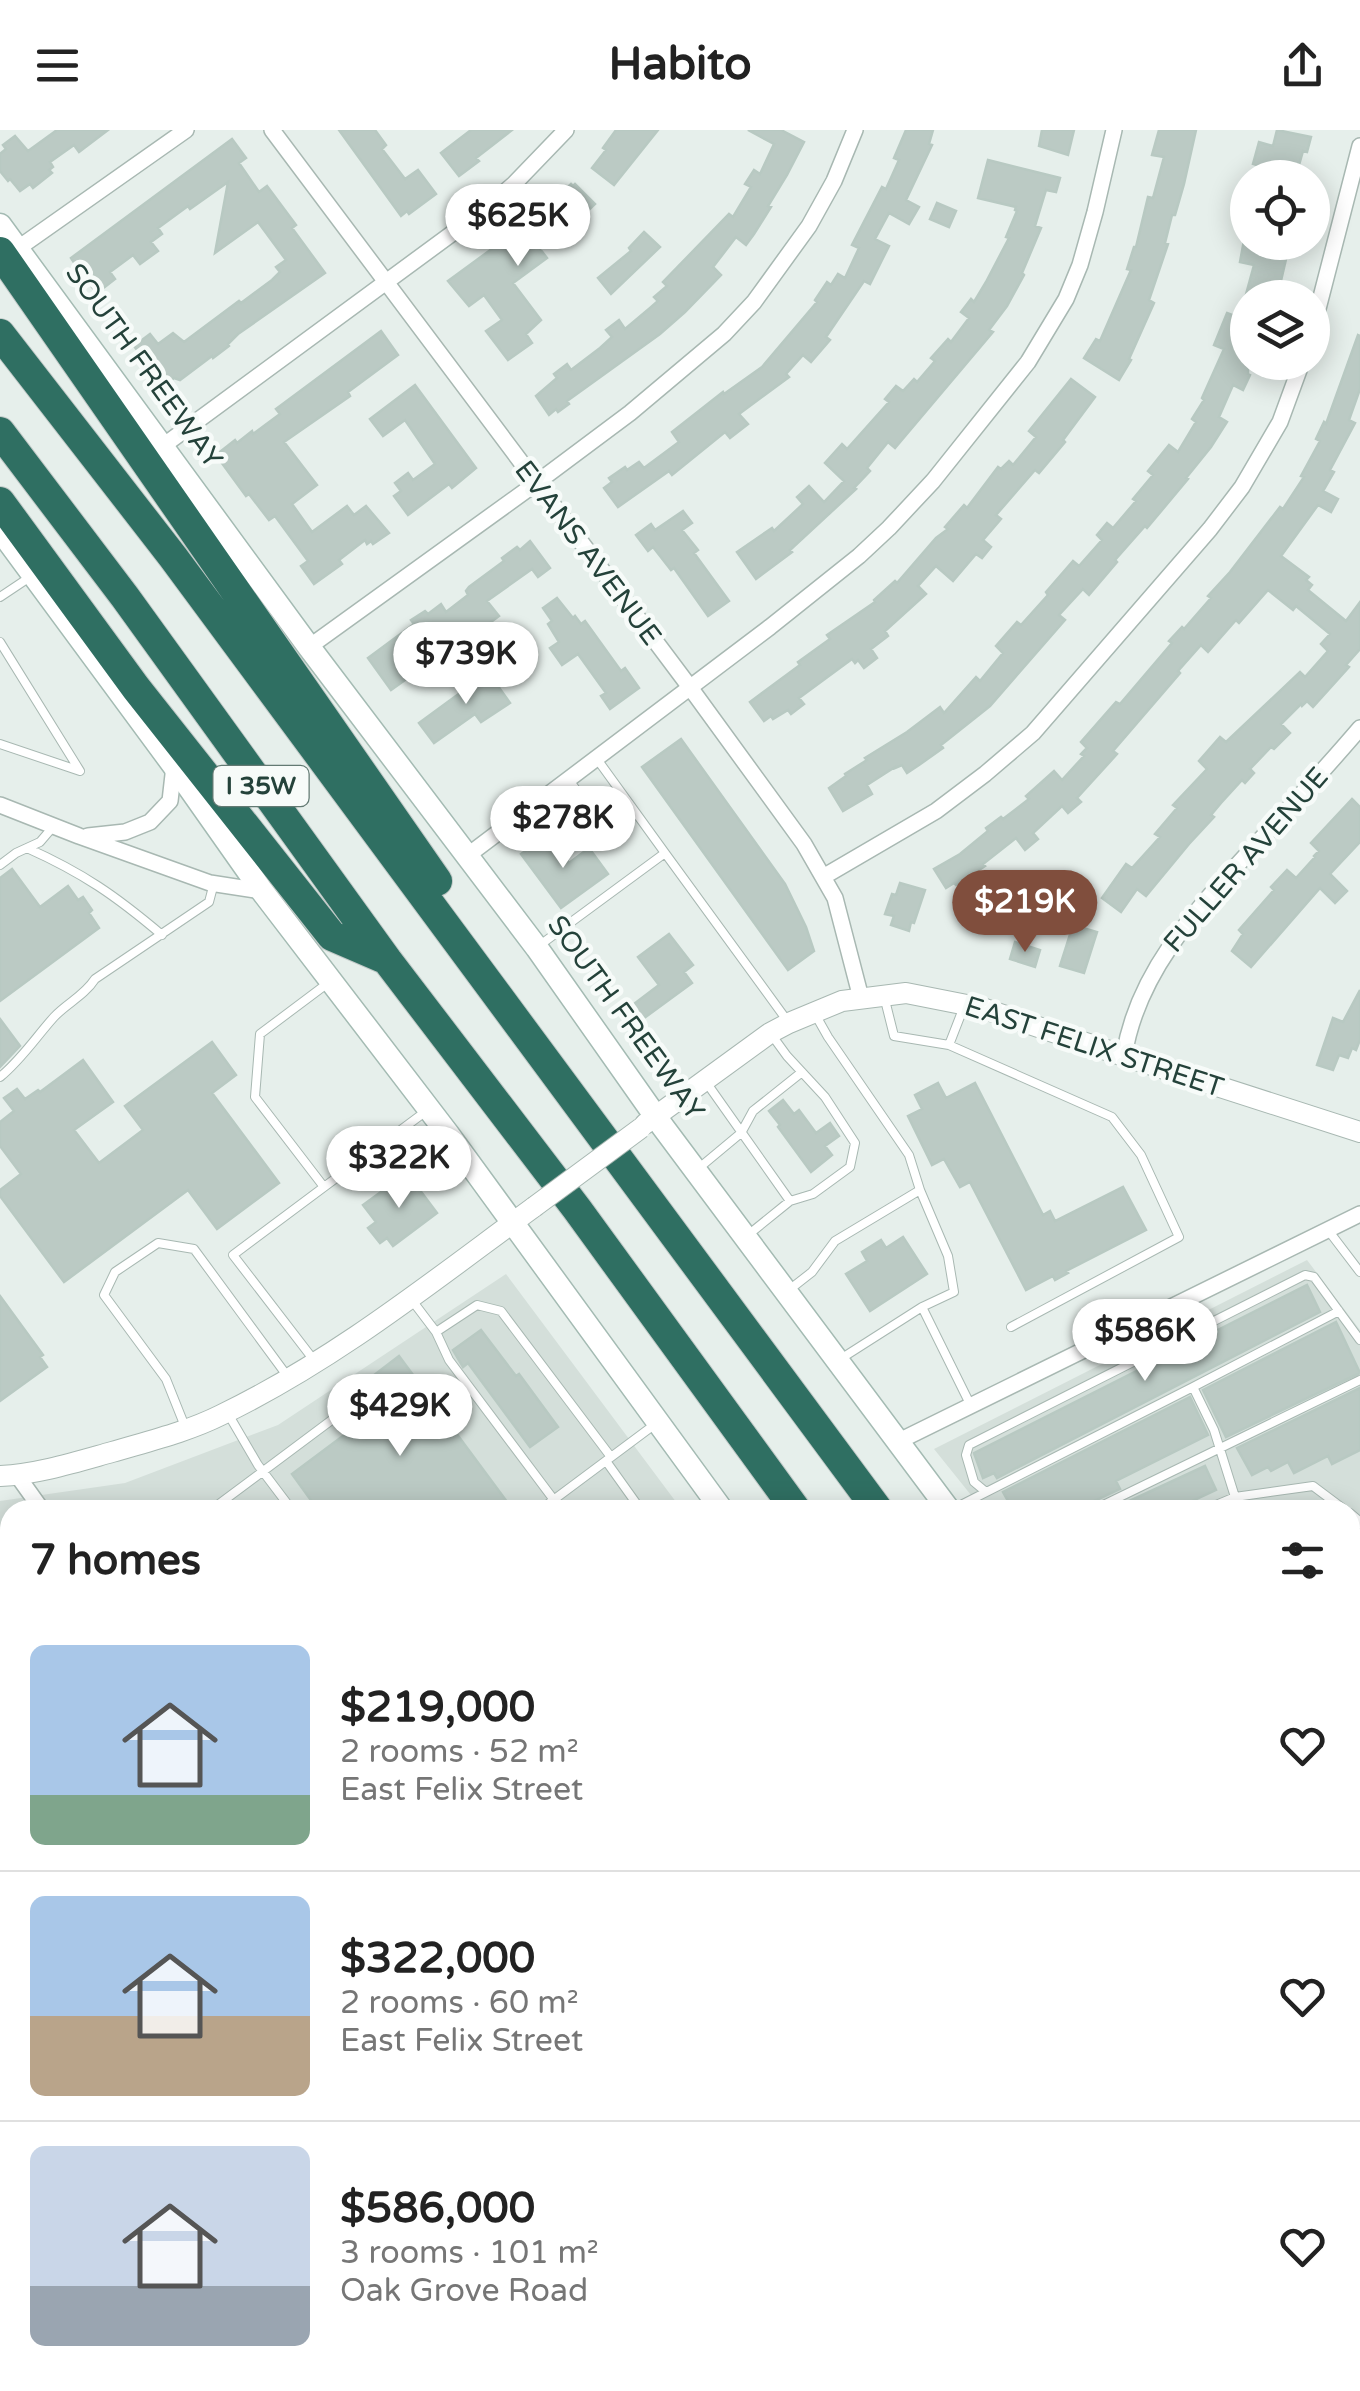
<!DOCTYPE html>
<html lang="en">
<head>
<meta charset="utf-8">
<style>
	body { margin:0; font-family:"Varela Round",sans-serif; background:#f6f6f6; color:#222; height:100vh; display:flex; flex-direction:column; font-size:38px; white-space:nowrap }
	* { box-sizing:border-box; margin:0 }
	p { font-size:32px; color:#767676 }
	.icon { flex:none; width:55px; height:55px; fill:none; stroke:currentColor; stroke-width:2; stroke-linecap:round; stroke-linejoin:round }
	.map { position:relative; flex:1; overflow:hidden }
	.sheet { position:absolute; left:0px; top:1370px; width:1360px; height:892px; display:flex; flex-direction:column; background:#fff; border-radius:30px 30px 0 0; box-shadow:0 5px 25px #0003 }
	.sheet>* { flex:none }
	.fabs { position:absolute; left:1230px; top:30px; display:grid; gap:20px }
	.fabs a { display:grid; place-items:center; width:100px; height:100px; border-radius:50%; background:#fff; box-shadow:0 5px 25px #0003; font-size:50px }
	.price { position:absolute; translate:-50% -85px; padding:0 22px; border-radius:35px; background:#fff; color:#222; font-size:32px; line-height:65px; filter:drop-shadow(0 2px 5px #0008) }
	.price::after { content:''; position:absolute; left:50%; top:60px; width:30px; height:22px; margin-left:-15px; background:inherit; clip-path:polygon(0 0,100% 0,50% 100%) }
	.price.current { background:#804e3d; color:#fff }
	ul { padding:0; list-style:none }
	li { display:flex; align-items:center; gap:30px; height:250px; padding:0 30px }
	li+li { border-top:2px solid #e0e0e0 }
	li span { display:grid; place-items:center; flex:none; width:280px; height:200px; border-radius:15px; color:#555 }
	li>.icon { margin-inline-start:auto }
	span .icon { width:120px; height:120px; fill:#fffc; stroke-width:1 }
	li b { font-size:42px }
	h2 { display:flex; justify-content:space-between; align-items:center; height:120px; padding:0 30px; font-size:42px }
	header { display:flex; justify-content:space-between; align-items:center; height:130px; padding:0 30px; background:#fff; font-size:45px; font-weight:700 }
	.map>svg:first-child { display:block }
	.built { fill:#d4dfda }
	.building { fill:#bbcac4; stroke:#b8c9c2; stroke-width:2.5 }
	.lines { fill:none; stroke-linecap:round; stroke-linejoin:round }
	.service-casing { stroke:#a8b8b2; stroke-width:10 }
	.minor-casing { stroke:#a8b8b2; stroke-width:18 }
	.tertiary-casing { stroke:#a8b8b2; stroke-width:22 }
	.secondary-casing { stroke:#a4bbb3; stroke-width:25 }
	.motorway-casing { stroke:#c2cac8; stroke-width:32 }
	.service { stroke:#fff; stroke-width:8 }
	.minor { stroke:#fff; stroke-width:15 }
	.tertiary { stroke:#fff; stroke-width:20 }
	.secondary { stroke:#fff; stroke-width:22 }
	.motorway { stroke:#2f6f62; stroke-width:30 }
	.tertiary-bridge-casing { stroke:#a8b8b2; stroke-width:22; stroke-linecap:butt }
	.tertiary-bridge { stroke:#fff; stroke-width:20 }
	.labels { text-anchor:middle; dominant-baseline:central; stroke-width:9; stroke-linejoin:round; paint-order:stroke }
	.shield { fill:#f7fbf9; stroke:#637a73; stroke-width:2.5 }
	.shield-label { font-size:25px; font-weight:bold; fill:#24423a }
	.street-label { font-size:28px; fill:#24423a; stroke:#f7fbf9 }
</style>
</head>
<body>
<header><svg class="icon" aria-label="menu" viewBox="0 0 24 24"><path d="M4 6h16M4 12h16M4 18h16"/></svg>Habito<svg class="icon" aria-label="share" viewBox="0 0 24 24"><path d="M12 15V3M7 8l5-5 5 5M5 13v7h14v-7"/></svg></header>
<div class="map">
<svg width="1360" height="2261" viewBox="0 0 1360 2261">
	<rect width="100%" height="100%" fill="#e6efeb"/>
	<path class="built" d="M1307 1130 1360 1200V1461L1350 1468V1380H983L934 1319Z
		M506 1144 682 1380H10V2252H1235L1240 2261H0V1371L125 1353 278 1295Z"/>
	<path class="building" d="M57 0H108L79 22 74 15 50 32 53 37 49 40 52 43 33 58 30 54 20 61 10 49 8 51 0 41V24L6 19 3 15 15 6 28 21Z
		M339 0H375L386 15 382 19 405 49 418 40 436 64 409 84 407 81 401 86Z
		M471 0H512L476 28 479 31 459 46 441 23Z
		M616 0H658L614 55 592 38 606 20 603 18Z
		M748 0H781L804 12 787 45 768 76 771 77 754 104 746 115 736 107 713 137 721 145 685 182 660 204 567 271 569 274 558 282 556 279 549 285 536 266 557 248 554 244 567 234 571 240 600 218 612 207 606 200 619 190 625 199 650 178 658 171 654 167 667 156 663 152 729 84 733 87 751 57 745 54 754 40 760 44 774 14Z
		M906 0H933L929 14 932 15 906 70 919 77 909 94 889 83 875 109 889 116 870 154 864 151 826 207 830 210 811 232 803 225 786 244 789 247 739 284 748 294 730 308 725 302 672 345 669 341 618 377 604 358 612 352 609 348 625 337 627 340 639 332 644 338 679 312 672 302 723 262 724 264 762 237 817 172 815 170 827 152 831 155 838 144 845 148 859 118 852 115 882 57 886 59 899 30 894 28Z
		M1042 0H1074L1068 25 1039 16Z
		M1159 0H1196L1184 54 1175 85H1172L1165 113 1168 114 1149 170 1154 173 1129 229 1131 230 1119 250 1084 228 1096 209 1100 211 1131 140 1127 139 1134 117H1136L1148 67 1153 68 1164 27 1152 25Z
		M1277 0 1311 7 1307 22 1303 21 1299 35 1294 33 1291 45 1253 34 1259 12 1273 16Z
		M232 9 246 28 239 33 259 62 267 56 296 95 292 98 325 143 238 204 228 214 229 216 213 228 212 226 180 250 174 248 164 256 134 216 150 204 158 214 173 203 184 212 239 171 241 173 272 150 280 142 276 137 286 130 258 92 215 123 228 52 190 79 188 76 158 98 162 104 151 112 158 121 140 134 133 125 110 142 115 149 97 163 76 138 77 137 71 128Z
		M988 30 1060 48 1056 62 1046 60 1035 96 1041 98 1022 143 1024 145 1007 176 989 200 993 202 895 318 888 312 867 338 870 341 854 358 856 359 790 420 792 422 756 449 737 422 772 398 774 401 803 374 797 367 809 356 824 372 844 351 825 333 842 314 847 319 889 272 885 269 896 256 903 261 914 249 917 252 935 231 931 228 948 209 951 212 969 188 961 182 971 169 974 172 986 152 1009 108 1006 107 1017 81 1015 80 1016 77 978 68Z
		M571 54 573 56 575 54 595 74 572 96 540 119 547 128 513 153 541 190 526 204 532 213 508 230 486 201 502 190 484 165 469 176 448 151 504 110 498 102 512 91 517 98 536 84 538 86Z
		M937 73 956 81 949 97 930 89Z
		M644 102 660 117 611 164 598 148 631 121 629 118Z
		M1244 110 1248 112H1290L1277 168H1245L1254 135 1240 132Z
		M1227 183 1248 191V244L1250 245 1243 260 1233 255 1219 287 1227 292 1211 317 1186 348 1188 349 1147 398 1145 396 1115 430 1117 432 1089 465 1083 459 1059 485 1065 490 990 576 941 615 943 618 919 635 907 643 902 635 895 638V637L867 655 872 664 843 681 829 658 846 646 845 644 867 630 865 628 907 602 940 577 944 583 976 547 980 551 1003 523 996 516 1017 492 1021 495 1048 465 1046 462 1073 431 1079 436 1102 410 1097 405 1107 393 1113 398 1136 371 1133 369 1153 345 1148 341 1169 315 1178 322 1196 292 1192 289 1204 270 1202 268 1224 219 1214 215Z
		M381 201 398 225 348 262 350 266 284 312 317 355 292 374 312 402 347 376 354 385 366 376 389 403 373 414 371 411 367 414 365 410 339 430 342 434 314 454 301 436 308 431 275 386 269 390 249 364 246 366 216 325 235 310 237 313 252 301 253 304 280 284 276 279Z
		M1358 205 1360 206V259L1349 290 1355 293 1330 340 1334 342 1323 361 1338 369 1331 382 1318 375 1281 426 1309 447 1306 450 1312 455 1308 460 1346 491 1360 472V519L1346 535 1349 537 1313 577 1307 571 1302 576 1301 574 1281 594 1290 603 1274 619 1271 617 1250 639 1254 643 1245 653 1242 650 1221 673 1211 685 1214 687 1189 714 1146 766 1137 759 1121 782 1102 768 1126 734 1132 738 1160 707 1155 704 1177 678 1173 675 1207 639 1199 631 1220 607 1226 612 1300 542 1305 547 1328 521 1321 514 1330 504 1296 476 1293 480 1268 460 1239 493 1236 490 1208 522 1201 515 1178 541 1180 543 1113 621 1117 624 1077 668 1081 672 1068 683 1062 676 1033 703 1038 709 1025 720 1016 708 983 734 985 736 956 755 954 753 946 758 934 739 960 724 988 701 986 698 1001 687 1003 689 1029 669 1026 666 1054 641 1062 650 1084 626 1081 624 1087 618 1081 612 1116 572 1120 574 1172 513 1169 511 1182 497 1184 499 1211 468 1208 466 1230 442 1280 377 1283 379 1304 347 1301 346 1320 311 1316 309 1324 292 1326 294Z
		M1071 249 1095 267 1063 310 1065 312 1039 343 1035 340 996 385 1001 389 983 410 991 417 982 428 976 424 953 451 936 436 918 456 926 464 885 501 888 506 871 519 877 528 864 538 858 530 855 533 852 529 799 568 804 574 791 584 788 580 773 589 771 586 764 591 750 572 800 535 798 532 830 509 827 505 875 472 874 470 895 451 897 453 936 408 948 399 945 397 964 375 967 378 998 337 1001 339 1009 331 1013 335 1036 307 1029 301Z
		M415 255 476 338 452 358 449 354 408 385 394 366 401 361 395 353 408 343 413 350 435 334 405 290 383 306 370 289Z
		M683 381 692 393 682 400 698 420 694 423 729 471 708 486 674 438 671 440 653 417 648 421 636 405 651 394 655 400Z
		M530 411 550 438 538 447 532 439 487 471 499 486 476 503 469 494 442 514 447 520 391 560 368 528 414 494 411 490 425 481 428 484 441 474 446 482 468 465 466 461 469 457 504 431 502 428 517 417 520 420Z
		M557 468 573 488 575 486 581 494 585 491 621 541 625 538 639 558 610 579 601 566 606 563 578 524 562 535 550 518 559 512 548 494 552 491 543 478Z
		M485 538 510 573 481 592 475 584 434 613 419 593 460 563 459 561 474 551 472 548Z
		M681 609 785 754 806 797 814 821 788 840 642 637Z
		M1352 669 1360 677V712L1330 744 1347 761 1335 773 1320 758 1251 837 1232 821 1243 804 1239 800 1274 760 1271 757 1287 740 1296 748 1315 727 1314 726 1319 721 1311 713Z
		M548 705 569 733 589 718 608 744 561 778 521 724Z
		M12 739 40 777 68 756 78 770 83 767 92 780 89 783 99 798 0 871V748Z
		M900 753 925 760 914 793 911 792 909 801 891 795 894 786 885 784 892 764 896 765Z
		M1073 795 1097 802 1084 843 1060 836Z
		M669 804 693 835 684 842 692 853 636 894 626 880 659 855 638 827Z
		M1015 812 1040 820 1035 837 1010 829Z
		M1360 860V910L1356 920 1352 918 1348 928 1339 925 1333 940 1317 935 1333 888 1343 892Z
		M0 889 20 916 0 937Z
		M212 912 236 945 212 963 279 1053 217 1099 188 1060 64 1152 0 1066V1060L21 1044 0 1016V992L14 981 4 968 17 959 25 969 38 960 40 962 83 930 113 972 74 1000 99 1033 143 1000 125 976Z
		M938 953 946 968 975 953 1043 1085 1050 1081 1055 1091 1123 1057 1146 1100 1066 1141 1068 1143 1055 1150 1053 1146 1026 1160 970 1052 960 1057 944 1029 932 1035 908 986 922 979 915 965Z
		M783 970 794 984 799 980 816 1003 830 993 839 1006 825 1016 832 1025 811 1042 778 997 780 995 769 981Z
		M407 1043 437 1083 393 1116 387 1108 380 1113 368 1098 376 1092 363 1075Z
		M903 1107 927 1144 870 1181 846 1144 867 1131 862 1122 881 1110 886 1118Z
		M1307 1155 1320 1182 997 1348 994 1343 983 1348 974 1323Z
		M0 1166 43 1225 40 1227 47 1237 0 1271Z
		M1336 1192 1360 1243 1226 1307 1203 1260Z
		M481 1200 516 1246 519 1244 558 1297 530 1317 468 1233 463 1237 453 1220Z
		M399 1226 513 1380H318L292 1344 387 1273 369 1249Z
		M1360 1258V1320L1332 1334 1328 1326 1294 1343 1288 1332 1271 1341 1268 1337 1252 1345 1237 1318Z
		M1190 1267 1208 1305 1116 1351 1120 1359 1090 1373 1086 1380H1013L1003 1362Z
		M1205 1336 1216 1360 1173 1380H1110Z"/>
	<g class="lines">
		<defs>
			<path id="service" d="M0 467 30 447
				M0 512 80 641 0 614
				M568 649 613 709
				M27 718C83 743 116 766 162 805
				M665 723 786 889
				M0 735 16 723 40 712 52 698
				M540 815 665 723 597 629
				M885 870 894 906 949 915 963 879
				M815 884 828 907 909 1025 920 1060
				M949 915 1112 987 1141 1025 1179 1107 1011 1197
				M0 947C21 930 36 907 54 887 67 873 84 866 95 849L209 772 214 753
				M706 952 790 1071
				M699 1038 741 1003 753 981 802 942
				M324 1057 425 982
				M1328 1100 1360 1142
				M748 1105 790 1071 813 1064 850 1037 855 1013 825 967 787 926 771 904
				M789 1160 812 1142 835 1111 920 1060 948 1126 954 1162 922 1177
				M411 1169 436 1202 449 1230 554 1370
				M436 1202 477 1175 501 1181 611 1327
				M842 1228 922 1177 971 1276
				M313 1229 233 1125 324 1057 255 967 260 904 328 853
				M1193 1257 1339 1181
				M227 1282 258 1335 292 1380
				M186 1299 166 1249 104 1165 115 1142 158 1113 194 1119 288 1247
				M606 1331 641 1380
				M986 1362 974 1352 966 1325 969 1315 1305 1145 1314 1147 1360 1210
				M953 1379 1193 1257 1214 1300 1235 1367 1313 1356 1345 1380
				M211 1380 337 1286
				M540 1380 654 1295
				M1093 1380 1360 1250
				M1204 1380 1235 1367 1231 1380
				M1350 1383 1357 1389V1395L1350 1401
				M0 1539 10 1531
				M1350 1748 1360 1759
				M0 1880 10 1893
				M0 2208 10 2200
				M38 2252 44 2261
				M429 2252 435 2261
				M491 2252 498 2261
				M1197 2252 1202 2261
				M11 2261 23 2252
				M234 2261 245 2252
				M390 2261 401 2252"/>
			<path id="minor" d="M272 0 689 556 804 714 835 768 861 868
				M17 119 186 0
				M1312 202 1360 16
				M163 316 484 80 514 54 566 0
				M309 517 535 354 630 283 724 204 754 172 809 96 834 51 855 0
				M0 675 79 706 210 753 262 761
				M88 706 125 702 150 692 170 671 174 636
				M467 726 770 497 859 426 889 398 933 351 1028 232 1066 169 1080 135 1095 82 1114 0
				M823 747 936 681 985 644 1033 603 1210 399 1242 357 1280 292 1302 232
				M1124 926C1137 842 1197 779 1252 719 1288 679 1325 639 1360 598
				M897 1312 1360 1084
				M17 1345 42 1380
				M0 1487 10 1479"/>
			<path id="tertiary" d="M645 994 770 903 789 893 842 871 906 863 982 878 1124 926 1360 1002
				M0 1346C38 1344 76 1332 112 1322 149 1311 187 1302 221 1285 335 1230 433 1151 534 1077"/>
			<path id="secondary" d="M0 95 309 517 537 818 663 997 949 1380
				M0 400 174 636 262 761 448 1004 722 1380
				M1350 1827 1360 1838
				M1264 2252 1269 2261"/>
			<path id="motorway" d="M0 122 437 751
				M0 204 173 427 878 1380
				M0 302 125 467 387 830 577 1079 796 1380
				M0 372 136 558 332 806 383 828
				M1350 1884 1360 1897
				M1350 1957 1360 1969
				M1350 2024 1360 2037
				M1350 2125 1360 2139
				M1350 2164 1360 2179
				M1308 2252 1312 2261
				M1333 2252 1338 2261"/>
		</defs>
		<use href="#service" class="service-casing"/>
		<use href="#minor" class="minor-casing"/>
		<use href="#tertiary" class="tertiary-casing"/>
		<use href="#secondary" class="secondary-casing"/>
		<use href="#motorway" class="motorway-casing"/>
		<use href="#service" class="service"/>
		<use href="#minor" class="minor"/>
		<use href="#tertiary" class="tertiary"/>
		<use href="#secondary" class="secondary"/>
		<use href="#motorway" class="motorway"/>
		<defs>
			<path id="tertiary-bridge" d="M534 1077 641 998"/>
		</defs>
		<use href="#tertiary-bridge" class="tertiary-bridge-casing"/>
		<use href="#tertiary-bridge" class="tertiary-bridge"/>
	</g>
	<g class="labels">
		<rect class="shield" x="213.5" y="636" width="95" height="40" rx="8"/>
		<g class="shield-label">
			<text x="261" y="656">I 35W</text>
		</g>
		<g class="street-label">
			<text transform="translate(144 236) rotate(54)">SOUTH FREEWAY</text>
			<text transform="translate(588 423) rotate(53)">EVANS AVENUE</text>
			<text transform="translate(1246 730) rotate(-49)">FULLER AVENUE</text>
			<text transform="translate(626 888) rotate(54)">SOUTH FREEWAY</text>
			<text transform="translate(1094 917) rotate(18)">EAST FELIX STREET</text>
		</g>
	</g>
</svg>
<div class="fabs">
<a><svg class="icon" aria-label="locate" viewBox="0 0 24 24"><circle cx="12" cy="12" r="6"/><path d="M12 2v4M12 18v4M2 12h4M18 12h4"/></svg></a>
<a><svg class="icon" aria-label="layers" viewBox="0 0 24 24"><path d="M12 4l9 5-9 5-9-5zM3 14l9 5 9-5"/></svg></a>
</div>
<b class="price" style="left:518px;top:139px">$625K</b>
<b class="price" style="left:466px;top:577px">$739K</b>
<b class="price" style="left:563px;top:741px">$278K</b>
<b class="price current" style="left:1025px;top:825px">$219K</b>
<b class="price" style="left:399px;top:1081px">$322K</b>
<b class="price" style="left:1145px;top:1254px">$586K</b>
<b class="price" style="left:400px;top:1329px">$429K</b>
<section class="sheet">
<h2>7 homes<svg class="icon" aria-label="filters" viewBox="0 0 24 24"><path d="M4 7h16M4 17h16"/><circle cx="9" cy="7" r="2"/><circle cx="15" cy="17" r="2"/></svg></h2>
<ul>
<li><span style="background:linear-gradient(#a9c7e8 75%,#7fa58c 0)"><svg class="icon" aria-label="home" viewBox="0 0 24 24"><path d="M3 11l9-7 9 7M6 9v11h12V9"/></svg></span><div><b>$219,000</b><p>2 rooms · 52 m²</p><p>East Felix Street</p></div><svg class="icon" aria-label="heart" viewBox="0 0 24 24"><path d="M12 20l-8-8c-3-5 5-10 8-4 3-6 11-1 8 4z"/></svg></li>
<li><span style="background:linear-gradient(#a9c7e8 60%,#b9a48a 0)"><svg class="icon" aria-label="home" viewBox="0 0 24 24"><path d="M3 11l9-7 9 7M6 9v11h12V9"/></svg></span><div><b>$322,000</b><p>2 rooms · 60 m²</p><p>East Felix Street</p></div><svg class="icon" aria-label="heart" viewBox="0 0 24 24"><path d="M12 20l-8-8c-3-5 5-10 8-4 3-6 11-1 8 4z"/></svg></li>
<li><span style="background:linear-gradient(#c9d6e8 70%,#9aa5b1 0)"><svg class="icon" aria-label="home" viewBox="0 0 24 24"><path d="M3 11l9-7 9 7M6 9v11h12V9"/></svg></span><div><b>$586,000</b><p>3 rooms · 101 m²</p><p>Oak Grove Road</p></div><svg class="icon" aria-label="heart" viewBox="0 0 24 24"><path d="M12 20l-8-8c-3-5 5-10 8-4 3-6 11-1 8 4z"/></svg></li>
</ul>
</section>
</div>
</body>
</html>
